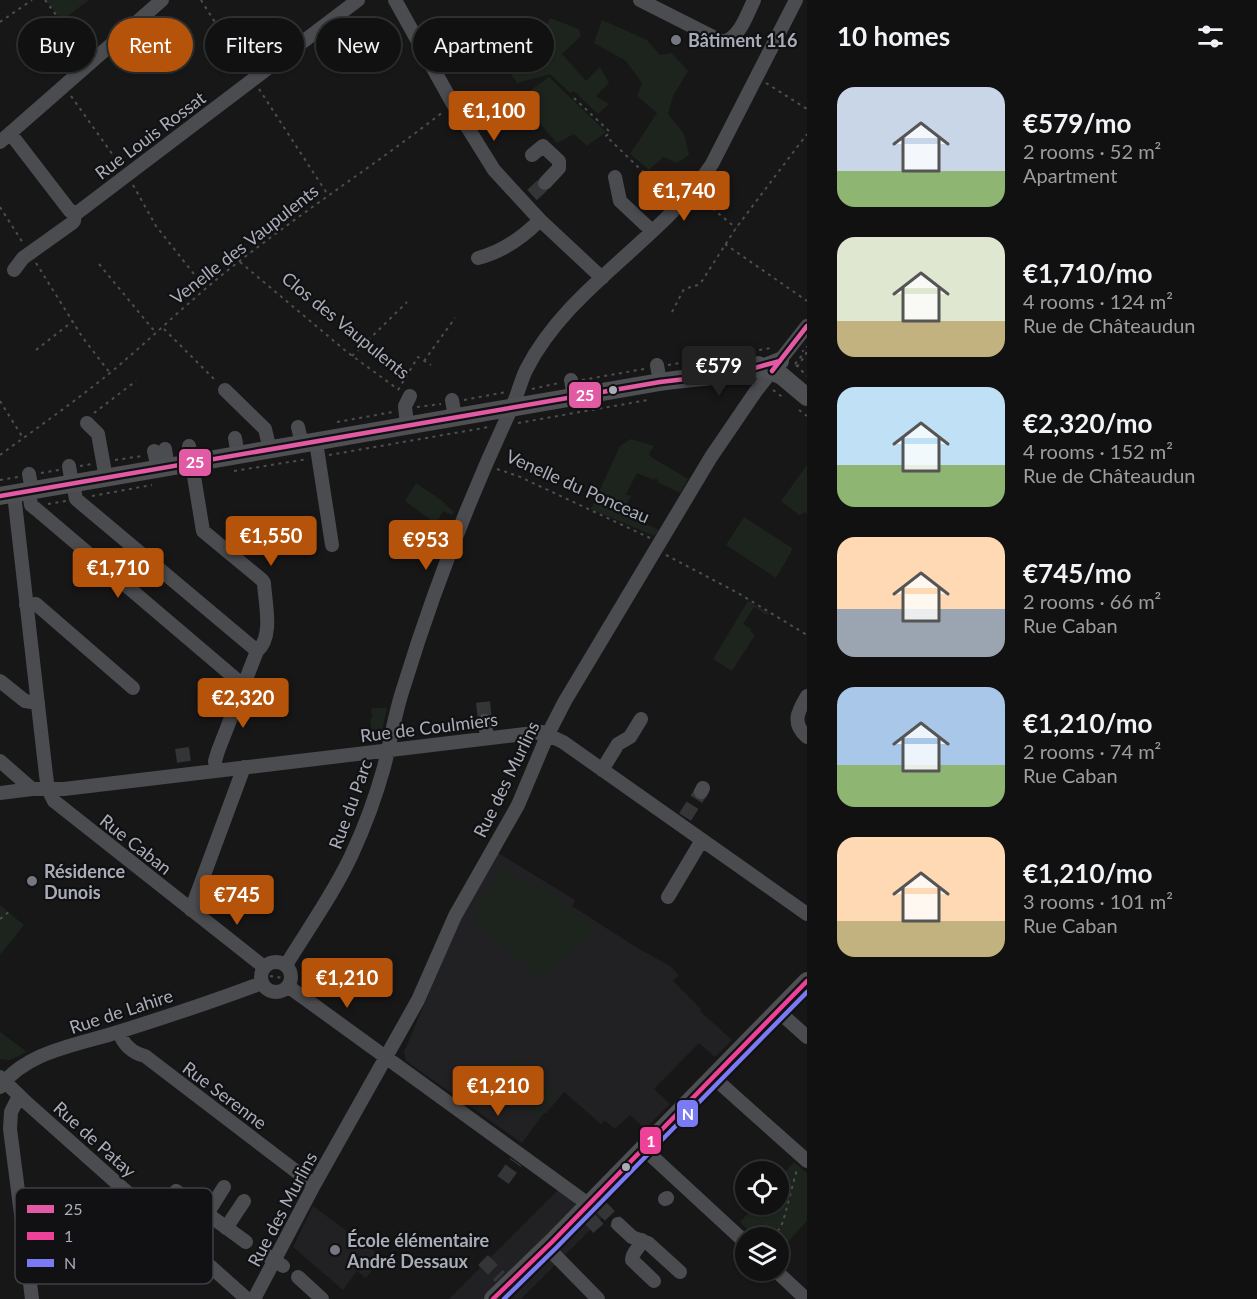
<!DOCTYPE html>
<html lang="en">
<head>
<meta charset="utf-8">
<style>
	body { margin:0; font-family:Lato,sans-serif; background:#1e1f1f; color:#f1f3f6; height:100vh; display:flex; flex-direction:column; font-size:22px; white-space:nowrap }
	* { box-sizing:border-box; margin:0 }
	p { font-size:20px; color:#9c9d9f }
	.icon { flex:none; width:33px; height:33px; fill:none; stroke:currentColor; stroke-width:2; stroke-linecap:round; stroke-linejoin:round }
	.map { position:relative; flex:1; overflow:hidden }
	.details { display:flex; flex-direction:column; background:#111; width:450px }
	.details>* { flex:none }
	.banner { position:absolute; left:18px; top:18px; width:570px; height:54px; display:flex; gap:12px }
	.controls { position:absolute; left:735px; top:1161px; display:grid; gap:12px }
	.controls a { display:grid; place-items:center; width:54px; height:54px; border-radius:50%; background:#111; box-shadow:0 2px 4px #0004,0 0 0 2px #303131; font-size:30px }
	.price { position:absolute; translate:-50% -51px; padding:0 14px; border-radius:6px; background:#b45309; color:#fff; font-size:20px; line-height:39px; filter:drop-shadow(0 2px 3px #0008) }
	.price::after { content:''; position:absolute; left:50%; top:36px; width:18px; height:14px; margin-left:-9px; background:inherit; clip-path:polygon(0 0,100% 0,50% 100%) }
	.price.active { background:#222; color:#fff }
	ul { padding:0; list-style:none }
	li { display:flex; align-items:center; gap:18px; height:150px; padding:0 30px }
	li span { display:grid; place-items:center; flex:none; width:168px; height:120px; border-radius:18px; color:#555 }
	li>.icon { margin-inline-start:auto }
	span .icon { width:72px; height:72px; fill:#fffc; stroke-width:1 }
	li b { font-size:26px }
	h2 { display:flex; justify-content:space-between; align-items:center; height:72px; padding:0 30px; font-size:26px }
	.tag { padding:0 21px; border-radius:27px; background:#111; box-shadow:0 2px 4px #0004,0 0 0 2px #303131; font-size:21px; line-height:54px }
	.tag.active { background:#b45309; color:#fff }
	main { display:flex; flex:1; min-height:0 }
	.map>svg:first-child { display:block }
	.built { fill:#212123 }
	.green { fill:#1d241e }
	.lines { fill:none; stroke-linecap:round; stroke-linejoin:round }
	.minor-tunnel { stroke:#343537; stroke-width:14; stroke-dasharray:14 7; stroke-linecap:butt }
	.path { stroke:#4d4e52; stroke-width:2; stroke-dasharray:3 4.5; stroke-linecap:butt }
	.minor { stroke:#4b4c50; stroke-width:14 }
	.major { stroke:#4d4f52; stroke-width:18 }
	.bus-1-casing { stroke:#111113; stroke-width:9 }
	.bus-2-casing { stroke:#111113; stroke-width:9 }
	.bus-3-casing { stroke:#111113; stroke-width:9 }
	.bus-1 { stroke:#e25aa4; stroke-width:4.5 }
	.bus-2 { stroke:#ee4298; stroke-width:4.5 }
	.bus-3 { stroke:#7a7af5; stroke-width:4.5 }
	.poi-dot { fill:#757880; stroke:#111113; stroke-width:2 }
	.bus-dot { fill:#a8adb8; stroke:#111113; stroke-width:2 }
	.labels { text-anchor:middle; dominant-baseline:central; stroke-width:4.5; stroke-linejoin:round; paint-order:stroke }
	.poi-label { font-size:18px; font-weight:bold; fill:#a8adb8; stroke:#111113; text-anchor:start }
	.street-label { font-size:18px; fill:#a8adb8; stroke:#111113 }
	.key { fill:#111113; stroke:#3e4045; stroke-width:1.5 }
	.key-label { font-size:16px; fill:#a8adb8 }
	.line-badge { stroke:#111113; stroke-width:2 }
	.badge-label { font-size:16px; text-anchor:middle; font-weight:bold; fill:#fff }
</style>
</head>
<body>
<main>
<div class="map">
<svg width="807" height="1299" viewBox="0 0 807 1299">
	<rect width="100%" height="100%" fill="#171717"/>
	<path class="built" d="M498 853 575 900 572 906 639 949 670 966 679 975 673 981 701 1009 700 1011 732 1040 715 1057 699 1043 654 1089 670 1104 645 1129 630 1115 615 1129 605 1121 601 1124 564 1092 546 1113H544L522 1143 406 1061 404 1052 460 920Z
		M558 1190 576 1204 596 1210 603 1217 521 1299H449Z
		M313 1206 382 1257 366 1278 357 1271 343 1290 293 1247Z"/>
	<path class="green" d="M46 0H89L61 21Z
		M550 18 579 29 581 36 562 54 586 81 600 67 609 83 596 96 609 104 598 114 574 91 570 93 550 74 517 83 497 55 523 42 535 51Z
		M602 20 647 40 660 55 672 53 688 71 673 96 668 114 684 134 689 155 677 163 663 157 649 170 630 154 657 113 637 96 642 83 626 61 594 43Z
		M549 77 606 132 587 146 574 134 557 143 521 102 524 95Z
		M631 439 654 446 649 454 651 457 688 479 680 493 657 482 658 480 655 478 654 480 637 473 626 494 631 496 622 513 659 530 654 536 591 509 620 446Z
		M807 465V514L805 512 799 515 781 501Z
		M416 483 441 500 454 512 452 515 443 511 436 524 405 501Z
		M744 517 792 548 791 552 776 578 726 545Z
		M748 601 769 613 767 615 754 607 743 624 751 629V632L755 635 732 671 713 659Z
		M371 708H387L382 731 373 740 370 719 372 718Z
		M499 871H508L533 889 544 885 560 899 564 906 594 925 596 932 546 975 538 977 477 920 474 915Z
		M0 905 24 925 0 955Z
		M0 1032 27 1052 10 1060 0 1059Z
		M513 1056 559 1093 539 1118 493 1082Z
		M794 1162 807 1173V1221L779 1252 778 1238 755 1237 740 1222 756 1205 778 1204 779 1179Z"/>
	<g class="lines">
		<path class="minor-tunnel" d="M532 195 545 183
			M483 702 485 721
			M182 748 184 762
			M685 817 701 792
			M503 1180 516 1162
			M600 1206 618 1224
			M589 1218 599 1229
			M483 1260 500 1277"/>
		<path class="path" d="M45 0 84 53
			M201 0 245 70
			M0 22 32 0
			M766 83 807 109
			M259 89 328 195
			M71 96 120 165
			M574 98 610 132 606 136 669 197
			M133 185 156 226 205 288
			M701 199 736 228
			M0 207 23 243
			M725 244 807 301
			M240 262 347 352 399 390
			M36 263 83 338 110 373
			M99 264 156 333
			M672 312 684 289 698 285 702 281 736 228 807 134
			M164 329 216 381
			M36 350 73 321
			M352 356 407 302
			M700 360 771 348
			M424 361 455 318
			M795 364 803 354V350
			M668 365 680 363
			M796 365 807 376
			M797 367 806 354 807 346
			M582 380 644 369
			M532 389 559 383
			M398 390 418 357 431 365
			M773 390 785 399
			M464 400 506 392
			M0 401 23 438
			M417 407 441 404
			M799 410 807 416
			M94 413 136 381
			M337 422 393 412
			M518 423 648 400
			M0 455C37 428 74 402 110 373 153 337 193 297 237 263 305 210 376 164 443 112
			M329 455 489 427
			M115 460 142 456
			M80 466 92 464
			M497 469 518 476 650 538
			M234 471 308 459
			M41 473 59 470
			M0 480 18 477
			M92 496 152 485
			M48 504 66 501
			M666 555 738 593 807 635
			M0 919 10 911
			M270 976 283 978
			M774 1238 783 1222 797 1169"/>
		<path class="minor" d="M395 0 453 104 494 170 540 220 602 278
			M640 0 723 42C740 38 747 14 754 0
			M10 133 70 211 77 213 358 0
			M0 142 162 0
			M532 155 543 146 559 161V168L545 183
			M615 177 620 201 652 231
			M478 258C502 252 522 238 540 220
			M14 270 23 258 72 223 74 221 75 213
			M690 359 692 374
			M657 365 660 382
			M571 380 574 397
			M225 390 265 429 270 450
			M452 400 455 417
			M87 423 98 434 106 478
			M407 425 405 406 410 396
			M298 427 302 444
			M235 438 238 455
			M316 442 332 545
			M189 446 203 531 262 580 264 583C265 603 274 637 257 651L218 751 215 761 216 769
			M165 449 168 468
			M154 451 158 469
			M69 466 72 484
			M29 474 32 491
			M73 484 76 499 257 651
			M29 492 31 505 36 509 243 685
			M14 494 46 775 48 789 54 801 264 967
			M26 605 36 604 133 688
			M0 681 25 701 38 703
			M807 696C798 711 791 723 807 737
			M485 721 487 738
			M0 761 32 789
			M602 770 618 744 630 737 641 719
			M701 792 703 788
			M0 793 32 789H64L542 732 563 742 807 914
			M668 897 702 840
			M191 910 244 767
			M261 977a15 15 0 1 1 30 0a15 15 0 1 1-30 0Z
			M286 965C308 929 334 893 352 854 365 826 376 796 384 767 391 740 395 712 404 686 433 591 469 499 511 409 517 397 520 383 526 370 568 287 661 241 712 164L796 0
			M289 987 588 1204
			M778 1011 807 1037
			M119 1032C123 1044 132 1053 145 1056L314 1185
			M0 1077 28 1104 247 1299
			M713 1077 807 1161
			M0 1087C27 1051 78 1045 118 1032 166 1017 214 1001 262 983
			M19 1096 11 1112 10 1129 32 1299
			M643 1148 746 1243
			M176 1191 246 1242
			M665 1199 667 1198
			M207 1214 224 1187
			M618 1224 632 1237 648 1243 680 1272
			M226 1228 244 1201
			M642 1240C640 1248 632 1252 632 1260L654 1281
			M547 1247 598 1299
			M263 1253 283 1266
			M775 1270 806 1299
			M298 1277 322 1299
			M254 1299 314 1185 418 1000 455 916 518 805 548 734 565 701 711 457 756 391 807 326"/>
		<path class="major" d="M758 365 782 376 807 397
			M0 496 660 382C699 375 743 378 780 361
			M493 1299 552 1242 807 981"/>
		<defs>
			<path id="bus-1" d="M772 371 807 326
				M0 496 660 382 736 373 780 361"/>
			<path id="bus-2" d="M493 1299 552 1242 807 981"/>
			<path id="bus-3" d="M504 1299 557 1247 807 992"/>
		</defs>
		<use href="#bus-1" class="bus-1-casing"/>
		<use href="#bus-2" class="bus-2-casing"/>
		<use href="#bus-3" class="bus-3-casing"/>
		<use href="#bus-1" class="bus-1"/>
		<use href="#bus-2" class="bus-2"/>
		<use href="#bus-3" class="bus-3"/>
	</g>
	<g class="poi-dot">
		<circle cx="676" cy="40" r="6"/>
		<circle cx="32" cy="881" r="6"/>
		<circle cx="335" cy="1250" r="6"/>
	</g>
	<g class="bus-dot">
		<circle cx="613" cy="390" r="5"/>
		<circle cx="626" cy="1167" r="5"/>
	</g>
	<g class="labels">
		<g class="poi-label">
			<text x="688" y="40">Bâtiment 116</text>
			<text x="44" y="871">Résidence<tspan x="44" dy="21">Dunois</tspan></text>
			<text x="347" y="1240">École élémentaire<tspan x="347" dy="21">André Dessaux</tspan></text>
		</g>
		<g class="street-label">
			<text transform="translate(150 135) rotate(-37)">Rue Louis Rossat</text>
			<text transform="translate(244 244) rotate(-38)">Venelle des Vaupulents</text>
			<text transform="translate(346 325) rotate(39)">Clos des Vaupulents</text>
			<text transform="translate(578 486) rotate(24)">Venelle du Ponceau</text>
			<text transform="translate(429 727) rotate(-7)">Rue de Coulmiers</text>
			<text transform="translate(506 779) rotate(-64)">Rue des Murlins</text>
			<text transform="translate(350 804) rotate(-70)">Rue du Parc</text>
			<text transform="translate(136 844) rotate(38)">Rue Caban</text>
			<text transform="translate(121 1011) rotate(-18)">Rue de Lahire</text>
			<text transform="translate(225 1095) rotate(37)">Rue Serenne</text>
			<text transform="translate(95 1139) rotate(42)">Rue de Patay</text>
			<text transform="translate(282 1209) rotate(-62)">Rue des Murlins</text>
		</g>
	</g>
	<rect x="15" y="1188" width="198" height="96" rx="9" class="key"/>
	<rect x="27" y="1205" width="27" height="8" fill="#e25aa4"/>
	<rect x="27" y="1232" width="27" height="8" fill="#ee4298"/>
	<rect x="27" y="1259" width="27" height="8" fill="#7a7af5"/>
	<g class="key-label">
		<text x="64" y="1215">25</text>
		<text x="64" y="1242">1</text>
		<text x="64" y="1269">N</text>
	</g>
	<g class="line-badge">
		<rect x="568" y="381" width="34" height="28" rx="6" fill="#e25aa4"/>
		<rect x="178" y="448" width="34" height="29" rx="6" fill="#e25aa4"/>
		<rect x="676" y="1099" width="23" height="29" rx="6" fill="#7a7af5"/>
		<rect x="639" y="1126" width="23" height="29" rx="6" fill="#ee4298"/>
	</g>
	<g class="badge-label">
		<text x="585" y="401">25</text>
		<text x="195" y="468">25</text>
		<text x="688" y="1120">N</text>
		<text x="651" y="1147">1</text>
	</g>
</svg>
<div class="controls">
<a><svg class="icon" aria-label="locate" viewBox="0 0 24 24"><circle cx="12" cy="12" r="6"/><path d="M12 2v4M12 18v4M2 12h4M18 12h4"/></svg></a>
<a><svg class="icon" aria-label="layers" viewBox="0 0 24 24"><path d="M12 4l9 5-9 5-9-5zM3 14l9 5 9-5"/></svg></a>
</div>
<b class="price" style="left:494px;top:142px">€1,100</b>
<b class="price" style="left:684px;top:222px">€1,740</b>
<b class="price active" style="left:719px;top:397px">€579</b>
<b class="price" style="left:271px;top:567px">€1,550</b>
<b class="price" style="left:426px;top:571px">€953</b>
<b class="price" style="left:118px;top:599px">€1,710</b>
<b class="price" style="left:243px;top:729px">€2,320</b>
<b class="price" style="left:237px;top:926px">€745</b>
<b class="price" style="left:347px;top:1009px">€1,210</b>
<b class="price" style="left:498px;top:1117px">€1,210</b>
<div class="banner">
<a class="tag">Buy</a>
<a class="tag active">Rent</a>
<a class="tag">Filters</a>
<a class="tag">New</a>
<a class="tag">Apartment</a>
</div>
</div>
<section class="details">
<h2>10 homes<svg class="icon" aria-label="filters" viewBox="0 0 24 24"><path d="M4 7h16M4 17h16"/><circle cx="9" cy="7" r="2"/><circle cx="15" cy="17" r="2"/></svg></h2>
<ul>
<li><span style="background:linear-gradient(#c9d6e8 70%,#8fb573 0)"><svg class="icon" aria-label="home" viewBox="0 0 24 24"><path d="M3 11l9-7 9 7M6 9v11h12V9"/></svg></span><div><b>€579/mo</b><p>2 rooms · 52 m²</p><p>Apartment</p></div></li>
<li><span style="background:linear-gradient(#dfe7d0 70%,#c2b280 0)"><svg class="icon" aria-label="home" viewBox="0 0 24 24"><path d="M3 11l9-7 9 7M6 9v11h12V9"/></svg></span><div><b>€1,710/mo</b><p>4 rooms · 124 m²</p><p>Rue de Châteaudun</p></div></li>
<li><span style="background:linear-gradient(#bfe0f5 65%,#8fb573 0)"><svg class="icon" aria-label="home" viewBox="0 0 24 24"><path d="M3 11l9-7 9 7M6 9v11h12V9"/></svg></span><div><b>€2,320/mo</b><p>4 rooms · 152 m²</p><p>Rue de Châteaudun</p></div></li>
<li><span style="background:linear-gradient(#ffd9b3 60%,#9aa5b1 0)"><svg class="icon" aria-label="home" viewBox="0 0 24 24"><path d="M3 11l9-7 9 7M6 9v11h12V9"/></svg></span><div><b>€745/mo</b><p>2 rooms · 66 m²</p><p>Rue Caban</p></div></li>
<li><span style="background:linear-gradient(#a9c7e8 65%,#8fb573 0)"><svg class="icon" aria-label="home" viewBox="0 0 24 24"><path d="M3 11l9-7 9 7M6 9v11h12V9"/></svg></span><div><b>€1,210/mo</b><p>2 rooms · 74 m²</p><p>Rue Caban</p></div></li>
<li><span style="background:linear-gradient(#ffd9b3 70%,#c2b280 0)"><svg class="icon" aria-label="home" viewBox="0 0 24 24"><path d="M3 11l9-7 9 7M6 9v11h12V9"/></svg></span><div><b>€1,210/mo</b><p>3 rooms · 101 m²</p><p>Rue Caban</p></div></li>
</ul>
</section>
</main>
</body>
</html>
